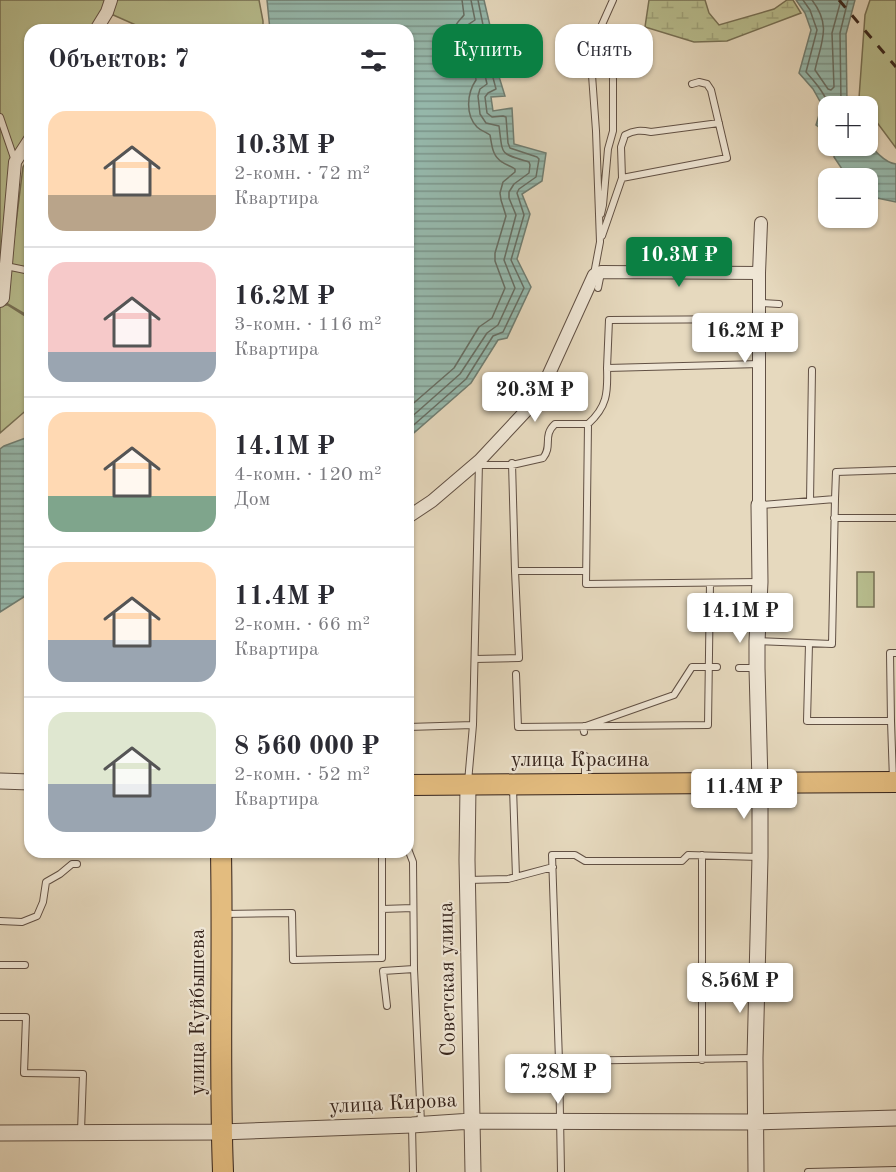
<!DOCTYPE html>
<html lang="ru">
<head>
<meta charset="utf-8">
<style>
	body { margin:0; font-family:"Old Standard TT",serif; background:#f7f7f7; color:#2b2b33; height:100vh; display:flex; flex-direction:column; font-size:22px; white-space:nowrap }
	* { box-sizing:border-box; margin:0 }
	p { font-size:20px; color:#7c7c81 }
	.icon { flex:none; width:33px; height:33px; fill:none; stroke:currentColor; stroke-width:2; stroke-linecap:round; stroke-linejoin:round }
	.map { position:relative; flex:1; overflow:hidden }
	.drawer { position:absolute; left:24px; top:24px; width:390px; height:834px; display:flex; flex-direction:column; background:#fff; border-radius:18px; box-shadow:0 2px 4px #0004 }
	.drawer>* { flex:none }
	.banner { position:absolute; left:432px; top:24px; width:374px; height:54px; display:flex; gap:12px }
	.buttons { position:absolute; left:818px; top:96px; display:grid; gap:12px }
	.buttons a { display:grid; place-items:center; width:60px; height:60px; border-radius:12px; background:#fff; box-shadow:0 2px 4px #0004; font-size:30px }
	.price { position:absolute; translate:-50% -51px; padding:0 14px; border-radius:6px; background:#fff; color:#222; font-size:20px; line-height:39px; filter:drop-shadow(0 2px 3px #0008) }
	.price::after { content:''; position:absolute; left:50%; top:36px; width:18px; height:14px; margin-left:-9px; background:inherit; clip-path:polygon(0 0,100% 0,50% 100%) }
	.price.on { background:#0b8043; color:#fff }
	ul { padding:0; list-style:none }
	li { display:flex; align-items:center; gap:18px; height:150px; padding:0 24px }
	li+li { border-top:2px solid #e1e1e2 }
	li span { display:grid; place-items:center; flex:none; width:168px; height:120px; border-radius:18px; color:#555 }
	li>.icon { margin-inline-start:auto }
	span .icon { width:72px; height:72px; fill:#fffc; stroke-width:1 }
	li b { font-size:26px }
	h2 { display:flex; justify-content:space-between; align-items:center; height:72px; padding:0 24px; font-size:26px }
	.pill { padding:0 21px; border-radius:18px; background:#fff; box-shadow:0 2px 4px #0004; font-size:21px; line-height:54px }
	.pill.on { background:#0b8043; color:#fff }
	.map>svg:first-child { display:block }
	.green { fill:#b8be8f; stroke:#767055; stroke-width:1.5 }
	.wetland { fill:url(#wetland-marsh); stroke:#767055; stroke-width:1.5 }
	.water { fill:url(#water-rules); stroke:#6f7e73; stroke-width:1.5 }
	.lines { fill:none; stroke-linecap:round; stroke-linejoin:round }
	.shore { stroke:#666e64; stroke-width:1.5 }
	.service-casing { stroke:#615044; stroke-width:8 }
	.minor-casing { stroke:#615044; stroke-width:14 }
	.tertiary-casing { stroke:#615044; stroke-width:17 }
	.primary-casing { stroke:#35231b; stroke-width:22 }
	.service { stroke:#efe6d5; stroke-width:6 }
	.minor { stroke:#efe6d5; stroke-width:12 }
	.tertiary { stroke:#efe6d5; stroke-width:15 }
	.primary { stroke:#e3bc7f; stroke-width:20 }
	.rail { stroke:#35231b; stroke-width:3; stroke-dasharray:10 10; stroke-linecap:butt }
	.labels { text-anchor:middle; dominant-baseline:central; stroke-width:4.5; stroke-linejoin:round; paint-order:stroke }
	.street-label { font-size:21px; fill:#35231b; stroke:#efe6d5 }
</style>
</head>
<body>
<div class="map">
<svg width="896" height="1172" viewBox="0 0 896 1172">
	<defs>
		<pattern id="wetland-marsh" width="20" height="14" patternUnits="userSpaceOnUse" patternTransform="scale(1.5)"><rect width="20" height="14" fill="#b8be8f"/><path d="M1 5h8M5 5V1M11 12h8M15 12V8" fill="none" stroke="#9fa37b"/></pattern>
		<pattern id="water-rules" width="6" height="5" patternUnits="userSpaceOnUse" patternTransform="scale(1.5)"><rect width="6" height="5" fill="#96baae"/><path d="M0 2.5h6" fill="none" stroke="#7b978d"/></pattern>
	</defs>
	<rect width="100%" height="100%" fill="#e6d9be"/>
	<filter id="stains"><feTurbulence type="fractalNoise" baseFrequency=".00333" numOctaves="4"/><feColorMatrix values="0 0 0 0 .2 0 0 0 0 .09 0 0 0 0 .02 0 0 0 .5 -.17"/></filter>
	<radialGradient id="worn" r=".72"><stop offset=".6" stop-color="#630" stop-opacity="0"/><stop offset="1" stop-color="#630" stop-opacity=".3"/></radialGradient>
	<path class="green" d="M0 0H259L263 21V30H147L111 14 101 30H30V148L20 164 0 281Z
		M870 0H896V148L867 109V106H865L859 98 865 15Z
		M30 155V317L6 303 23 167Z
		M0 305H8L30 319V407L0 433Z
		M857 572H874V607H857Z"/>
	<path class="wetland" d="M649 0H705L709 13 719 25 774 9 787 0H793L801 13 727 41 694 42 645 27Z"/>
	<path class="water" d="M267 0H484L491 30 475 36V48L497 39 506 51 497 70 505 96 491 97 493 111 512 108 514 144 546 153 542 181 522 194 530 214 517 259 531 287 507 338 498 340 471 383 408 438V30H270Z
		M796 0H855L846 34 847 102 850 106H828V134L816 125 822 105 813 89 799 73 811 30 805 13Z
		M867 139C872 149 885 163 896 164V202L877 198 867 193V178H848L834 157 835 146H867Z
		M28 437 30 438V593L0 612V449L4 446Z"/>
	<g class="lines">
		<path class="shore" d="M803 0 810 10 817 30 806 72C813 80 828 96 828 107 827 111 825 117 824 122L828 127
			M812 0C832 26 821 42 815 70L828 89 831 90 834 87 832 33 841 0
			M843 106 841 102 840 33 848 0
			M408 408 454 368 479 327 492 318 505 288 495 261V253L506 216 501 200 500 193 503 182 515 172V169C511 166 506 165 502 162 492 156 492 145 490 135 486 132 481 131 477 127 465 115 467 93 476 80L475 72C471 70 465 68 461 65 451 57 450 39 455 27 457 22 461 19 464 15L462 0
			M408 420 460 374 487 333 498 325 515 288 504 260 516 215 509 198V192L514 184 529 173 530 165 529 162C499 153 503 156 499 126L486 123 480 114 478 96 480 89 487 84 484 71 485 63 482 60C467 63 461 54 461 40 462 36 461 33 463 30 466 25 471 23 475 20L471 0
			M408 430 466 379 493 336 503 332 524 288 511 260 524 215 517 193 519 189 536 177 539 159 537 157 510 148 508 143 506 117 503 116 492 117 487 113 485 97 488 93 496 89 491 70 499 52 494 47C486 50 476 58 469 49L470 33 483 25 478 0"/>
		<defs>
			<path id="service" d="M0 117 15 161
				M622 178 621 147 625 135C634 130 641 130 651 132L719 123
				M601 214 603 205 608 149 613 131V79
				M602 236 622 178 727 158 711 90 707 84 699 82 692 84
				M6 266 30 271
				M594 274 600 242 596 131 592 75 596 38 613 0
				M598 288 601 273
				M760 303 779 304
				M759 319 609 320 607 368 760 364
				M588 424C607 407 608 393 607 368
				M479 465H512L543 458C553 446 542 436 555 424H588L586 584 760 582
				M810 501 812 370
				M761 505 835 499 836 472 896 470
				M834 518H896
				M515 571H586
				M757 641 832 644 835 499
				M809 644 807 721H891L890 653H896
				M475 659 519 658 515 571 512 463
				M739 668H756
				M516 674 518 727 708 725 710 583
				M891 721 893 780
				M408 727 473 725
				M584 732 583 727 674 695 692 667H717
				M585 756V781
				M468 782 473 725 479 462
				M513 788 516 877
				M408 849 413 862 414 969 421 1123
				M382 852V909
				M468 880 508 879 553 867
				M223 914 292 913 293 960 382 958V909L413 908
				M0 921 22 922 37 916 43 902 46 882 60 874 72 864H77
				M0 965H25
				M387 1006 383 971 414 969
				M0 1017H26L24 1073 83 1074 81 1131
				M754 1058 559 1061 552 855H575L585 861H682L688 855 760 857
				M702 1060V855
				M559 1061 561 1172
				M412 1126 413 1172
				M808 1172 896 1170"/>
			<path id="minor" d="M96 30 107 12 111 0
				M0 301 3 298 15 162 30 139
				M759 505V273L761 223
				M408 517 432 501 480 460 538 398 594 275 601 272 759 273"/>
			<path id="tertiary" d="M0 781 30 782
				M468 786 467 860 473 1172
				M0 1133 221 1132 412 1125 472 1121 756 1122 896 1118
				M756 1172 755 1058 760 857V783L757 668V641L760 582 759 505"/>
			<path id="primary" d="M408 785 896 782
				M221 852C223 959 219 1065 223 1172"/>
		</defs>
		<use href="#service" class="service-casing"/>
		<use href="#minor" class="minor-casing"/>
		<use href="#tertiary" class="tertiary-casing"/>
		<use href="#primary" class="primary-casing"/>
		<use href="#service" class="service"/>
		<use href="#minor" class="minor"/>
		<use href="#tertiary" class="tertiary"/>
		<use href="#primary" class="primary"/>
		<path class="rail" d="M839 0 896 67"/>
	</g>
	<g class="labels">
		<g class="street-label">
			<text x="580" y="760">улица Красина</text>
			<text transform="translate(448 979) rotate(-91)">Советская улица</text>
			<text transform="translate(198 1012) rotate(-90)">улица Куйбышева</text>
			<text transform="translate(393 1104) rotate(-3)">улица Кирова</text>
		</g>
	</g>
	<rect width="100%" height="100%" filter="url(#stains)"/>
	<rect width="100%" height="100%" fill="url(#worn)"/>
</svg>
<div class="buttons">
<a>+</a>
<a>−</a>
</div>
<b class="price on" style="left:679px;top:288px">10.3M ₽</b>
<b class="price" style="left:745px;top:364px">16.2M ₽</b>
<b class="price" style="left:535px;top:423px">20.3M ₽</b>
<b class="price" style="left:740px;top:644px">14.1M ₽</b>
<b class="price" style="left:744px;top:820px">11.4M ₽</b>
<b class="price" style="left:740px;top:1014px">8.56M ₽</b>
<b class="price" style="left:558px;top:1105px">7.28M ₽</b>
<div class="banner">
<a class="pill on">Купить</a>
<a class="pill">Снять</a>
</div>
<section class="drawer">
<h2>Объектов: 7<svg class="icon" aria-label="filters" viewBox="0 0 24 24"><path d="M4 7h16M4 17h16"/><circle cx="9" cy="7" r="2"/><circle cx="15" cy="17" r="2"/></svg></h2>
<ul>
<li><span style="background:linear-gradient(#ffd9b3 70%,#b9a48a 0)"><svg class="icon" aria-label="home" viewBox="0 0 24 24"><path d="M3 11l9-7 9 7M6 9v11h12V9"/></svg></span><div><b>10.3M ₽</b><p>2-комн. · 72 m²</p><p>Квартира</p></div></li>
<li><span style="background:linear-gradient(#f6c9c9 75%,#9aa5b1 0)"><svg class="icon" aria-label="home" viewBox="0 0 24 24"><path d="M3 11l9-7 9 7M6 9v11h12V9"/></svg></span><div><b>16.2M ₽</b><p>3-комн. · 116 m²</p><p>Квартира</p></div></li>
<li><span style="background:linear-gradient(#ffd9b3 70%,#7fa58c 0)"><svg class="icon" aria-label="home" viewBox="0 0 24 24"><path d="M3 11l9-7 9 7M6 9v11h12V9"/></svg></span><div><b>14.1M ₽</b><p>4-комн. · 120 m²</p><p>Дом</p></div></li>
<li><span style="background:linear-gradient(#ffd9b3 65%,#9aa5b1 0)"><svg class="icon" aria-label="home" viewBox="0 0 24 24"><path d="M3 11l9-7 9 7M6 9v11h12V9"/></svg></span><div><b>11.4M ₽</b><p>2-комн. · 66 m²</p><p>Квартира</p></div></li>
<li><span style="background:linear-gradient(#dfe7d0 60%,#9aa5b1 0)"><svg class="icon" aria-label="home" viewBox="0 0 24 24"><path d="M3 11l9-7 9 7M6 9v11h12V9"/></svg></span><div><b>8 560 000 ₽</b><p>2-комн. · 52 m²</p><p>Квартира</p></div></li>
</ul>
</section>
</div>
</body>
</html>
